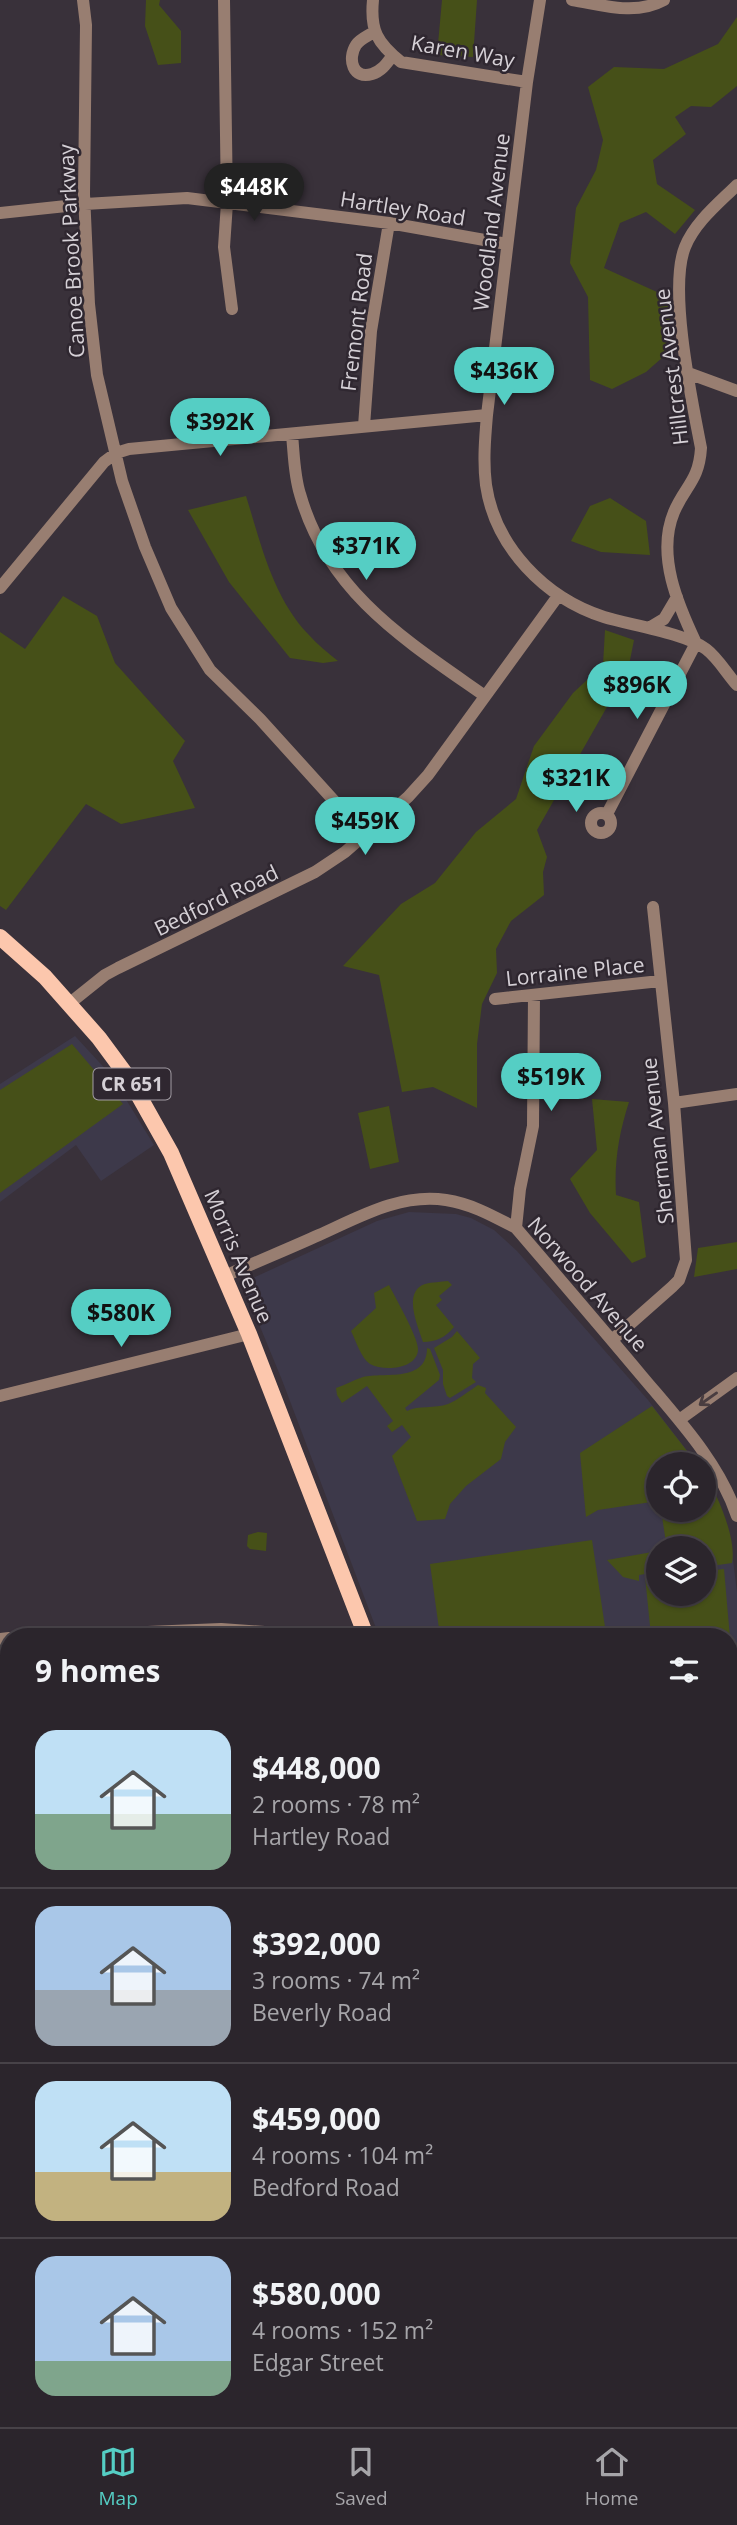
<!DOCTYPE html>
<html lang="en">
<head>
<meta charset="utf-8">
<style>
	body { margin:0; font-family:"Open Sans",sans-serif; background:#373138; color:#f1f3f6; height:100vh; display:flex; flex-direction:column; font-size:26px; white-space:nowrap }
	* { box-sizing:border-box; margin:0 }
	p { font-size:23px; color:#a6a5a9 }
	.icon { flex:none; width:38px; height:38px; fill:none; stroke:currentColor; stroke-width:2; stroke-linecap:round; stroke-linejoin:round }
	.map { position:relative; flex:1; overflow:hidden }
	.side { position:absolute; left:0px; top:1628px; width:738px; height:800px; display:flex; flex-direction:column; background:#2b252c; border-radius:28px 28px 0 0; box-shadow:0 2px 5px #0004,0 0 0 2px #474248 }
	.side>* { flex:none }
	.buttons { position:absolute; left:646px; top:1452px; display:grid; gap:14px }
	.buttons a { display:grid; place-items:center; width:70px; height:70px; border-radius:50%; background:#2b252c; box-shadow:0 2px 5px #0004,0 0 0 2px #474248; font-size:35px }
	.price { position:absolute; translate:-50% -60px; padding:0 16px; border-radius:24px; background:#55cec4; color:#111; font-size:23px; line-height:46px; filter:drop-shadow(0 2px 4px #0008) }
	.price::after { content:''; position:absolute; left:50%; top:42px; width:21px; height:16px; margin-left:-10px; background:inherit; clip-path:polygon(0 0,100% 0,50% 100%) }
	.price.active { background:#222; color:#fff }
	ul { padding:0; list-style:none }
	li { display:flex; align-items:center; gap:21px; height:175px; padding:0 35px }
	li+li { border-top:2px solid #474248 }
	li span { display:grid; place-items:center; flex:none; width:196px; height:140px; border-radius:21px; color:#555 }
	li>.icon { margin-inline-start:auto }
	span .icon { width:84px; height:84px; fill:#fffc; stroke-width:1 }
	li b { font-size:30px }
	h2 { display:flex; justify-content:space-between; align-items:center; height:84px; padding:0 35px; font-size:30px }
	.tab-bar { display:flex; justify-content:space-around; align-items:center; height:98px; border-top:2px solid #474248; background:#2b252c; font-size:19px; color:#a6a5a9 }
	.tab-bar a { display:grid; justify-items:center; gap:4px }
	.tab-bar .active { color:#55cec4 }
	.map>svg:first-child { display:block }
	.education { fill:#3d394a; fill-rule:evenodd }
	.green { fill:#465018 }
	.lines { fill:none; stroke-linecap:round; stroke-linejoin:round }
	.stream { stroke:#031a2e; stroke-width:2.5 }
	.minor { stroke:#987e71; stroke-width:12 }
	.major { stroke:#fcc7ad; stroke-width:16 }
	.rail { stroke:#888289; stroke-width:2.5; stroke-dasharray:10 5; stroke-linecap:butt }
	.oneway { stroke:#493d40 }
	.labels { text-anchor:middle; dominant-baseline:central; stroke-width:5; stroke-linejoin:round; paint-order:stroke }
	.shield { fill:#2f2730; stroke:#a39da4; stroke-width:2 }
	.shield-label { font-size:19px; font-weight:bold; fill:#d5d0d6 }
	.street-label { font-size:21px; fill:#d5d0d6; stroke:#2f2730 }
</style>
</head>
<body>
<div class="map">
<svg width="737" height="2427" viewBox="0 0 737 2427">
	<rect width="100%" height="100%" fill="#39313a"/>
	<path class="education" d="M75 1036 111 1075 154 1145 101 1181 76 1145 0 1202V1084Z
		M409 1212 456 1214 471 1218 494 1230 517 1251 648 1400 698 1465H658V1510H704V1473L712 1485 722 1511 731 1544 737 1592V1735L730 1737V1636H379L282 1380 242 1283 377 1221ZM658 1549H704V1594H658Z"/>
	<path class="green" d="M146 0H160L159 5 181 31V63L158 65 145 26Z
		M442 0H477L473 57 437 55Z
		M737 17V86L711 107 691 106 675 117 686 134 653 160 657 184 695 210 675 234 646 212 620 223 604 268 668 297 672 349 646 372 612 389 590 380 588 297 570 263 576 208 596 170 603 140 588 87 614 67 664 69 718 44Z
		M246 496C261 544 273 598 309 635 318 645 328 653 338 661L323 663 290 658 229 582 188 510Z
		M610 498 646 521 650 555 601 552 571 541 590 506Z
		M63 596 97 616 115 663 185 741 173 761 195 808 121 824 86 804 6 910 0 906V632L25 649Z
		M605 630 634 640 628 670 537 830 547 857 543 872 544 895 511 921 496 949 497 973 482 1004 477 1044V1108L433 1087 402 1092 379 975 343 966 401 904 435 883 476 832 516 799 534 746 573 693 603 665Z
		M72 1044 123 1104 0 1193V1090Z
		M592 1099 629 1102C619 1133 614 1162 616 1195L639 1202 646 1257 632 1263 590 1213 570 1179 597 1150Z
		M389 1106 399 1162 370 1169 358 1113Z
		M737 1242V1269L694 1277 698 1248Z
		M448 1281 452 1285 439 1296 442 1300 436 1305 454 1327C446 1337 436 1342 423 1342 418 1326 402 1292 425 1284 432 1282 441 1282 448 1281Z
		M389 1285C396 1299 418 1337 418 1349 418 1369 384 1372 370 1364 361 1358 356 1341 351 1331L376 1308 374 1293Z
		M457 1331 480 1358 473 1364 472 1378 476 1382 450 1398 447 1396 443 1384V1370L434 1348 452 1337Z
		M427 1348 430 1349 440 1375 439 1380 405 1408 407 1411C418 1405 435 1409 448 1404 458 1400 469 1391 478 1385L486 1388 485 1393 516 1427 505 1442 501 1459 466 1486 450 1504 445 1519 417 1521 392 1456 411 1437 402 1425 392 1432 387 1426 393 1421 367 1386 342 1403 337 1395 336 1388C345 1385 354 1380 363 1377 384 1372 427 1383 427 1348Z
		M652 1406 698 1465H658V1501L598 1510 586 1517 580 1453Z
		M704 1473C717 1493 737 1539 732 1563L704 1567V1549H667L661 1510H704Z
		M258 1532 267 1533 266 1551 250 1549 247 1546 248 1535Z
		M592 1540 605 1627 582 1631 581 1636H440L430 1564Z
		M658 1551V1572L639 1575V1581L623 1577 607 1560Z
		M724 1569 737 1718H730V1636H651L645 1576 658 1575V1594H704V1571Z
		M9 2317V2361H0V2320Z"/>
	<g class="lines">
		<path class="stream" d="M0 2346 9 2344
			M301 2418 309 2427"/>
		<path class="minor" d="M83 0 86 25 84 194 89 304 97 375 122 481 145 547 171 608 210 670 260 719 365 835
			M224 0 227 203 224 247 232 309
			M373 0C370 30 377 43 401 62L527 82
			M540 0 527 82 487 415C485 438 483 462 486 485 495 547 545 598 604 617 630 625 685 633 706 649 718 658 727 674 737 685
			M572 0C603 5 635 16 664 0
			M374 32C368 36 360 39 356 45 347 59 353 80 372 74 382 71 387 63 393 55
			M0 213 85 204 187 198 389 223 507 244
			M688 373 737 391
			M364 426 371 331 389 223
			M292 435C294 454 294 475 300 494 328 593 405 640 485 696
			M0 588 104 462 116 453 129 449 487 415
			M649 628 664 619 677 597
			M591 823a10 10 0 1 1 20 0a10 10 0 1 1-20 0Z
			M607 814 696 643C678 605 656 555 674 512 685 486 699 481 701 448 692 401 668 289 685 247 695 222 719 203 737 185
			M495 999 660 981
			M70 1003 105 975 118 968 315 872 345 852 408 797 428 775 558 596
			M674 1103 737 1094
			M516 1228 520 1189 533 1126 534 995
			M225 1276C256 1262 288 1249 319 1235 359 1217 400 1193 446 1200 472 1204 493 1216 516 1228 558 1277 600 1326 641 1375 677 1418 719 1462 737 1516
			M612 1340 672 1287 679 1280 686 1260 674 1103 653 907
			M0 1396 249 1334
			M679 1420 737 1378
			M50 1636 221 1629 323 1636
			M0 1639 9 1638
			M730 1750 737 1749
			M0 1953 9 1952
			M140 2418 141 2427
			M451 2418 454 2427
			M373 2427 391 2418"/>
		<path class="major" d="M0 937 45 977 99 1038 130 1080 171 1153 249 1334 366 1636
			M730 1920 737 1916
			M730 2095 737 2100
			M0 2240H9"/>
		<path class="rail" d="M0 1723H9
			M0 1737H9
			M730 1841 737 1843"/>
	</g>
	<defs><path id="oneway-shaft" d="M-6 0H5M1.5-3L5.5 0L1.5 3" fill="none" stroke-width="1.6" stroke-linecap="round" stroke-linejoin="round" transform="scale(1.75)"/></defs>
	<use class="oneway" href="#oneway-shaft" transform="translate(708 1399) rotate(145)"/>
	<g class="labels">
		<rect class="shield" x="93.5" y="1068.5" width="77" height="31" rx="5"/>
		<g class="shield-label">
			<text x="132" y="1084">CR 651</text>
		</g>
		<g class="street-label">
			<text transform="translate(463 51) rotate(10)">Karen Way</text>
			<text transform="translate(403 208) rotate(9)">Hartley Road</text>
			<text transform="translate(491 222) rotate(-83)">Woodland Avenue</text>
			<text transform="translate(71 251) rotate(-93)">Canoe Brook Parkway</text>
			<text transform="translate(356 322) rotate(-83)">Fremont Road</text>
			<text transform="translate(671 367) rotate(-97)">Hillcrest Avenue</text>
			<text transform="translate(216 900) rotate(-26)">Bedford Road</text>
			<text transform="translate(575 971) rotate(-6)">Lorraine Place</text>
			<text transform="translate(657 1141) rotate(-96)">Sherman Avenue</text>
			<text transform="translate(239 1256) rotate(67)">Morris Avenue</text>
			<text transform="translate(588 1284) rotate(49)">Norwood Avenue</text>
		</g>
	</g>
</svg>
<div class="buttons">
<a><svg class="icon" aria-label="locate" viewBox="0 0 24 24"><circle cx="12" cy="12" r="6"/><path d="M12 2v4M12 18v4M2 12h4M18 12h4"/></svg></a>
<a><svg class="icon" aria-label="layers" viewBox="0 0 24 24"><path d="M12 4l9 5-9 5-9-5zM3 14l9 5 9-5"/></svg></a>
</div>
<b class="price active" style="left:254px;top:223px">$448K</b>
<b class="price" style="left:504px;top:407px">$436K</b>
<b class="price" style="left:220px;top:458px">$392K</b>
<b class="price" style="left:366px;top:582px">$371K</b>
<b class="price" style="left:637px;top:721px">$896K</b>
<b class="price" style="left:576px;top:814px">$321K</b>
<b class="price" style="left:365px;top:857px">$459K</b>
<b class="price" style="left:551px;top:1113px">$519K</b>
<b class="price" style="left:121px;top:1349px">$580K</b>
<section class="side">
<h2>9 homes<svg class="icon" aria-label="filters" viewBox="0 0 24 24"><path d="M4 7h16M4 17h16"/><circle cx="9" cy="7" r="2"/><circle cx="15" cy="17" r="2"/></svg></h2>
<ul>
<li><span style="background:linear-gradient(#bfe0f5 60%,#7fa58c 0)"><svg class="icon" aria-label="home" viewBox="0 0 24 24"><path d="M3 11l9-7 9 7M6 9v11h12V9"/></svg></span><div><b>$448,000</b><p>2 rooms · 78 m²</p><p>Hartley Road</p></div></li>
<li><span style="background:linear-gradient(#a9c7e8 60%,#9aa5b1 0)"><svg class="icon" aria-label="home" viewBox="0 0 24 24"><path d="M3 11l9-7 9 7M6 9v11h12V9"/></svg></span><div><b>$392,000</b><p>3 rooms · 74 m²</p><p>Beverly Road</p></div></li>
<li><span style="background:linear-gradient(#bfe0f5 65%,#c2b280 0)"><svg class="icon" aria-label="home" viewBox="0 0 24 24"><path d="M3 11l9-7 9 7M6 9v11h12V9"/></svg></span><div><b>$459,000</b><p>4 rooms · 104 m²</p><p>Bedford Road</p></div></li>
<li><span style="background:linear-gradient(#a9c7e8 75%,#7fa58c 0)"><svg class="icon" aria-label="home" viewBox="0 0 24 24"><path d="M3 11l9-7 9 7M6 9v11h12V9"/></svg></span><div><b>$580,000</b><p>4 rooms · 152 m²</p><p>Edgar Street</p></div></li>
</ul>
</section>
</div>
<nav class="tab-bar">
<a class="active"><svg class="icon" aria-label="map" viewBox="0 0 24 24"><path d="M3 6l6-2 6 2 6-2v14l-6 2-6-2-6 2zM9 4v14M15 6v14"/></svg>Map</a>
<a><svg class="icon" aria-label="saved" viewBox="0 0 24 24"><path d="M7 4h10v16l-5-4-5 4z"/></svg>Saved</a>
<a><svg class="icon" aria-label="home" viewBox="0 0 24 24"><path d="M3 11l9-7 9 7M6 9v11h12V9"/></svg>Home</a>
</nav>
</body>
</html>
